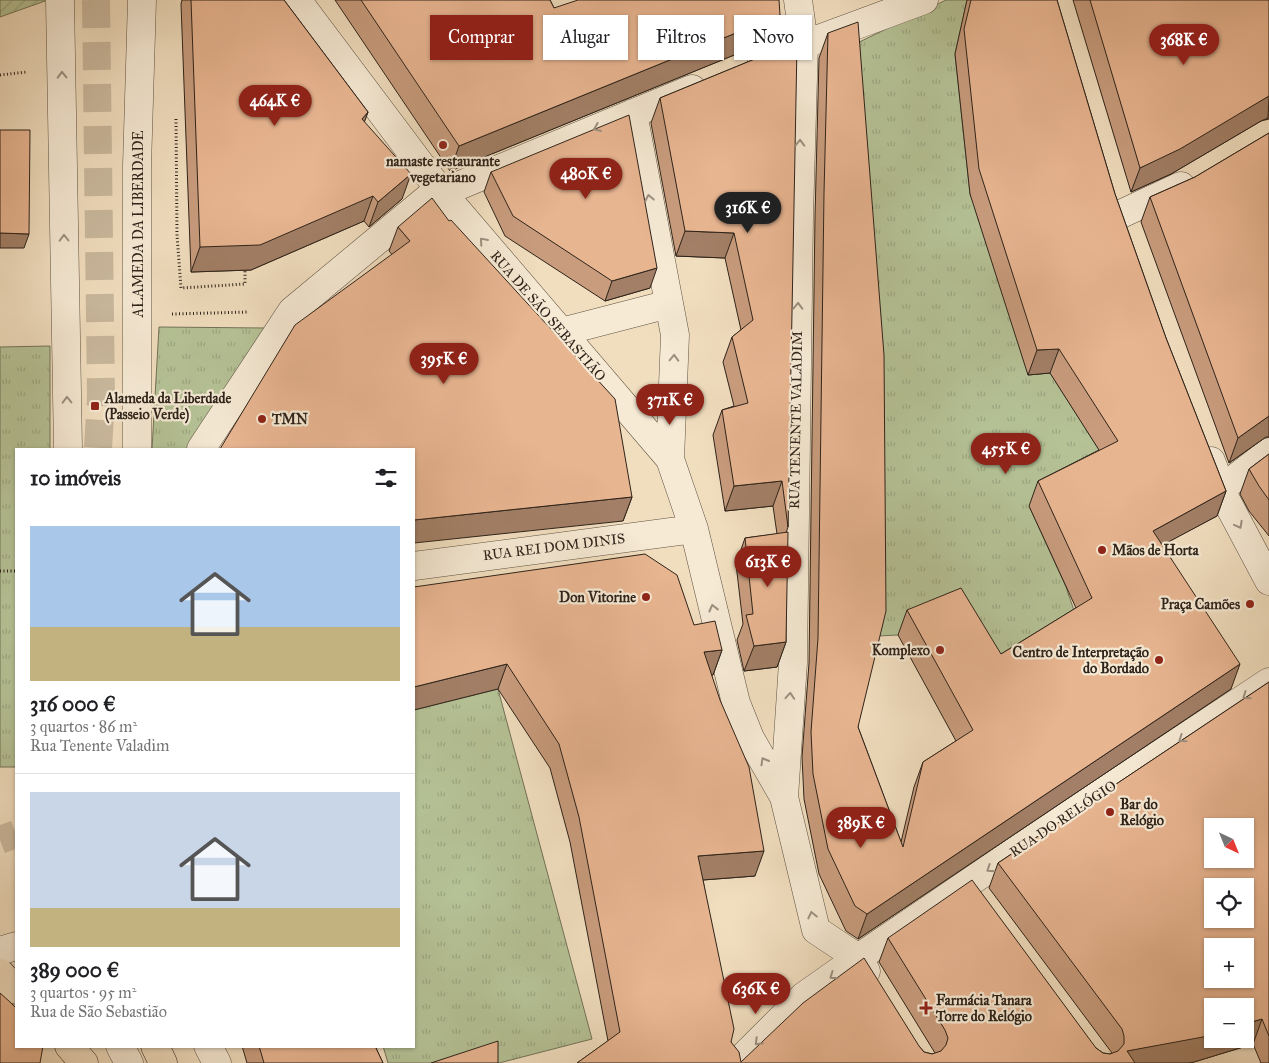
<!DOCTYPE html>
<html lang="pt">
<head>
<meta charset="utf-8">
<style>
	body { margin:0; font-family:"IM FELL Great Primer",serif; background:#f6f6f6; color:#202124; height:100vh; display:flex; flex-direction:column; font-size:19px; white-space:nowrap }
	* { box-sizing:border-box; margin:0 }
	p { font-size:16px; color:#757577 }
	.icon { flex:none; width:28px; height:28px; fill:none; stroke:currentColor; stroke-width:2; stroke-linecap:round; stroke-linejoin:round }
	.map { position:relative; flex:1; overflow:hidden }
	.details { position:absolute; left:15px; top:448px; width:400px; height:600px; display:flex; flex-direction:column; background:#fff; border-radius:0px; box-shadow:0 1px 4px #0004 }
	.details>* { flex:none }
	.guide { position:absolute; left:430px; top:15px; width:475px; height:45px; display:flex; gap:10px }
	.needle { width:32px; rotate:137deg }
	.buttons { position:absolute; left:1204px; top:818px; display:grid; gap:10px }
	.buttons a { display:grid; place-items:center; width:50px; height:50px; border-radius:0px; background:#fff; box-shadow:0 1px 4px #0004; font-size:25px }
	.price { position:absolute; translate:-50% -42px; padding:0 11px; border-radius:18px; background:#8f2418; color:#fff; font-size:16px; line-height:32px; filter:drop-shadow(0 1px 2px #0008) }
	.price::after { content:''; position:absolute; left:50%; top:30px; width:15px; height:11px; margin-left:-8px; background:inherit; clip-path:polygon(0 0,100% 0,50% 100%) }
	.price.current { background:#222; color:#fff }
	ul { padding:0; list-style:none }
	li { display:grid; align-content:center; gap:10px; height:265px; padding:0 15px }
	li+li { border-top:1px solid #e0e0e0 }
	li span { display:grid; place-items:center; height:155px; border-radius:0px; color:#555 }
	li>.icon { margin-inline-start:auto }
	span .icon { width:90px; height:90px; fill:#fffc; stroke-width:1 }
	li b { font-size:21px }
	h2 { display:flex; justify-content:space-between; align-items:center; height:60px; padding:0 15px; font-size:21px }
	.pill { padding:0 18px; border-radius:0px; background:#fff; box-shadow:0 1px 4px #0004; font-size:18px; line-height:45px }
	.pill.current { background:#8f2418; color:#fff }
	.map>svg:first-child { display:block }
	.grass { fill:url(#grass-tufts); stroke:#727258 }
	.garden { fill:url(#garden-furrows); stroke:#727258 }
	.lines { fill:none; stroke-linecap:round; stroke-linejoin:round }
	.major-tunnel { stroke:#cab99e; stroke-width:28; stroke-dasharray:28 14; stroke-linecap:butt }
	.minor-casing { stroke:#5f5243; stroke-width:29 }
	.major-casing { stroke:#2e231a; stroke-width:29 }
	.path { stroke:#2e231a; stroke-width:3; stroke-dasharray:1 2.5; stroke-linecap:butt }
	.minor { stroke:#f6ead5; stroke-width:28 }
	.major { stroke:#f1debf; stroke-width:28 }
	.wall { fill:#c89c7d; stroke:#2e231a }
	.shaded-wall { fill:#a27f66; stroke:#2e231a }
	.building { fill:#e8b591; stroke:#2e231a; fill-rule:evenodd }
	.oneway { stroke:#9c9081 }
	.poi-dot { fill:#8f2418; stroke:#f6ead5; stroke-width:2 }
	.labels { text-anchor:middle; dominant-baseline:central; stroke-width:4.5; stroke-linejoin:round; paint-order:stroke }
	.poi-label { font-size:14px; font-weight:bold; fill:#2e231a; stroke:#f6ead5; text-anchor:start }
	.street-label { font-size:14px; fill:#2e231a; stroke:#f6ead5 }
</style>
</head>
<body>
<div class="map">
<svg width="1269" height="1063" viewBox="0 0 1269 1063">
	<defs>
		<pattern id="grass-tufts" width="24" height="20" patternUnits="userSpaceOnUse" patternTransform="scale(1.25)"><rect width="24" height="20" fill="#b5c296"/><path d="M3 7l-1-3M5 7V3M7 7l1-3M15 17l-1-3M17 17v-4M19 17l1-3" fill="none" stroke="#9ca681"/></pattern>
		<pattern id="garden-furrows" width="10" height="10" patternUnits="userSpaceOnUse" patternTransform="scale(1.25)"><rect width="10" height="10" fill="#b5c296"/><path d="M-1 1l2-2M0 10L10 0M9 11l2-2" fill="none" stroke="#9ca681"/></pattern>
	</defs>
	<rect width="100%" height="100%" fill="#f1debf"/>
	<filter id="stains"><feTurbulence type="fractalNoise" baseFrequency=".004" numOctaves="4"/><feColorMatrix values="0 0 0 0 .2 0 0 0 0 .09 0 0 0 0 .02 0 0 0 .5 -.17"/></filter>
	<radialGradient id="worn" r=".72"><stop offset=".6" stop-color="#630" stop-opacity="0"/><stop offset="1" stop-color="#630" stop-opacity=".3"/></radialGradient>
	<path class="grass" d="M946 0H967L955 54 970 194 1050 373 1109 465 1029 506 1066 587 1079 625 979 687 898 635 877 636 849 47Z
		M159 327 265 328 188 449H152Z
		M50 346V449H16V767H0V347Z
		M498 689 592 1039 499 1063H388L383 1046H414V710Z"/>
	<path class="garden" d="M0 0H45V1L0 17Z"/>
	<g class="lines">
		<path class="major-tunnel" d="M96 0 101 397 98 449
			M0 840 16 834"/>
		<defs>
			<path id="minor" d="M60 0 68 449
				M297 0 439 189 670 459 694 529 736 703 750 738 784 797 816 930 858 958 1083 805 1269 682
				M762 60 924 0
				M633 113 675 335 670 459
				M1121 214 1181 186
				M561 332 669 304
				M137 449V166L142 0
				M201 449 292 311 439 189 458 186 692 89
				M1211 461 1226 500 1269 581
				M1221 489 1269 452
				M414 566 694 529
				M784 797 793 663 799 217 804 43 798 0
				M0 951 16 946
				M120 1046 129 1063
				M208 1046 217 1063
				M737 1063 804 996 858 958 866 971"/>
			<path id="major" d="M0 973 16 990
				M69 1046 84 1063
				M155 1046 163 1063"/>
		</defs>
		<use href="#minor" class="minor-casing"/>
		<use href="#major" class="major-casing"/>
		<path class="path" d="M0 75 27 72
			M176 119 177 235 181 288 245 284V266
			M172 314 249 312
			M0 571H16"/>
		<use href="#minor" class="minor"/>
		<use href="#major" class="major"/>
	</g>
	<path class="wall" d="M182 0H284L368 112 364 122 402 199 369 227 364 221 251 270 191 272 181 4Z
		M335 0H550L554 8 771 40 450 171Z
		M967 0H1057L1115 194 1166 338 1226 491 1217 516 1162 545 1231 689 858 939 846 931 819 874 804 799 802 757 809 663 815 217 819 58 828 33 858 727 901 842 914 787 923 762 956 741 898 635 907 610 1001 654 1076 608 1029 506 1038 481 1099 450 1050 373 1028 375 970 194 955 54Z
		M1073 0H1269V119L1261 121 1171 174 1131 192Z
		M784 47 788 527 786 533V642L777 667 744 671 737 640 743 624 736 564 745 538 777 534 773 506 725 511 713 435 722 410 734 406 723 362 732 337 741 330 725 258 676 256 651 123 660 98Z
		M1269 133V437H1266L1229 463 1141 222 1150 197 1195 177Z
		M491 172 650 288 605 301 505 236 484 192Z
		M398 227 632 497 623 521 389 251Z
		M1269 454V536L1249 511 1240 494 1249 469Z
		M414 587 694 625 722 650 713 675H711L755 876 703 880 731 1042 741 1062 919 1046 924 1052 932 1054 935 1053 879 962 888 938 1096 1048 1103 1053 1110 1054 1112 1053 989 888 998 863 1269 682V1063H1261L1253 1044 1194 1062 1188 1063H577L608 1041 570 842 550 768 498 689Z
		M242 1046H375L383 1063H247Z"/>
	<path class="shaded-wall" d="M780 15 771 40 450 171 459 146Z
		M1269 96 1268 118 1261 121 1171 174 1131 192 1140 168Z
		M368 112 359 137 362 119Z
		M411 174 402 199 369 227 378 202Z
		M373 196 364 221 251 270 191 272 200 247Z
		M685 231 734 233 725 258 676 256Z
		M0 233 29 234 24 248H0Z
		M657 268 650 288 605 301 612 281Z
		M1059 349 1050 373 1028 375 1037 350Z
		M1269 416V437H1266L1229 463 1238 438Z
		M782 481 773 506 725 511 734 486Z
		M1226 491 1217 516 1144 555 1153 531Z
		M632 497 623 521 414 543V520Z
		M786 642 777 667 744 671 754 646Z
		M722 650 713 675 695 677 704 652Z
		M507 664 498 689 414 710V687Z
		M1240 664 1231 689 858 939 867 914Z
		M764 851 755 876 689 881 698 856Z
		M1262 1019 1253 1044 1194 1062 1188 1063H1123L1127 1051 1212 1034V1039H1245V1024Z"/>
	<path class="building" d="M191 0H284L368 112 362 119 411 174 378 202 373 196 260 245 200 247Z
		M361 0H550L554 8 578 0H779L780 15 459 146Z
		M971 0H1057L1115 194 1166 338 1226 491 1153 531 1240 664 867 914 855 906 828 849 813 774 811 732 818 638 824 193 828 33 858 22 884 355 886 611 858 727 903 847 923 762 973 730 907 610 961 588 1001 654 1092 598 1038 481 1118 441 1059 349 1037 350 979 169 964 29Z
		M1090 0H1269V96L1180 149 1140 168Z
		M797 45 788 527 782 481 734 486 722 410 748 403 732 337 753 320 734 233 685 231 660 98 784 47 785 49Z
		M629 115 657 268 612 281 513 216 491 172Z
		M0 130H30L29 234 0 233Z
		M1269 133V416L1238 438 1150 197 1195 177Z
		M432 198 449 221 451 220 615 399 632 497 414 520V449H220L295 325 410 241 398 227Z
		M1269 454V500L1259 486 1249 469Z
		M788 532 786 642 754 646 746 615 753 614 745 538Z
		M645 554 677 575 694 625 715 621 722 650 704 652 720 700 749 767 764 851 698 856 734 1029 731 1042 739 1052 741 1062 803 1003 864 958 919 1046 924 1052 932 1054 941 1051 946 1045 948 1038 945 1030 888 938 972 880 1096 1048 1103 1053 1110 1054 1118 1051 1124 1044V1036L1122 1029 998 863 1269 682V1036L1262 1019 1245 1024V1006H1212V1034L1203 1037 1127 1051 1135 1063H577L620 1032 579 817 559 744 507 664 414 687V587ZM1212 826H1245V859H1212ZM1212 886H1245V919H1212ZM1212 946H1245V979H1212Z
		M0 993 10 1002 16 1008V1046H43L40 1063H0Z
		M498 1041V1063H431Z
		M259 1046H375L383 1063H264Z"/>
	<defs><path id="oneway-chevron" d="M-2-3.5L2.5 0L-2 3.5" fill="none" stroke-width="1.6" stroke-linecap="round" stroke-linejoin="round" transform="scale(1.25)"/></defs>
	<g class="oneway">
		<use href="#oneway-chevron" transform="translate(62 75) rotate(-91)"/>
		<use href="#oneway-chevron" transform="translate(597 128) rotate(157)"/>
		<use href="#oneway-chevron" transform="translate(800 143) rotate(-89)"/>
		<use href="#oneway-chevron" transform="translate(649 198) rotate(-101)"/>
		<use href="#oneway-chevron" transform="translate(64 238) rotate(-91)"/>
		<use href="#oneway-chevron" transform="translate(483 241) rotate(-131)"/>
		<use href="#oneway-chevron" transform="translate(798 306) rotate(-89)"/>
		<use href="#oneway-chevron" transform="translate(674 358) rotate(-88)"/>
		<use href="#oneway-chevron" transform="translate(67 400) rotate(-91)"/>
		<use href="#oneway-chevron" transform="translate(1239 525) rotate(62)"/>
		<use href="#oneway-chevron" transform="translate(713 608) rotate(-104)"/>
		<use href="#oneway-chevron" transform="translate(790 696) rotate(-86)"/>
		<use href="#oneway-chevron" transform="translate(1246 696) rotate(145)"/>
		<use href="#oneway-chevron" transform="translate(1182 739) rotate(146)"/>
		<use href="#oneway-chevron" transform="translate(764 761) rotate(-120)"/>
		<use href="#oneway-chevron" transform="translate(990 869) rotate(146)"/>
		<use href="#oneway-chevron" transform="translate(812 915) rotate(-103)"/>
		<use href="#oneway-chevron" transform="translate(833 976) rotate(145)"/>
		<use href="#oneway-chevron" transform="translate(758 1042) rotate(135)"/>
	</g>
	<g class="poi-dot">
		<circle cx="443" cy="145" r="5"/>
		<rect x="90" y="401" width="10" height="10" rx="2.5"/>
		<circle cx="262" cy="419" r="5"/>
		<circle cx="1102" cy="550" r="5"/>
		<circle cx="646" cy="597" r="5"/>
		<circle cx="1250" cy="604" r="5"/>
		<circle cx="940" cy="650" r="5"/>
		<circle cx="1159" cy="660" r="5"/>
		<circle cx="1110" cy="812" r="5"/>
		<path d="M923.5 1000.5h5v5h5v5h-5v5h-5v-5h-5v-5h5z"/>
	</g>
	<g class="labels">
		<g class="poi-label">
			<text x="443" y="161" text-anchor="middle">namaste restaurante<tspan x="443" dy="16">vegetariano</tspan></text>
			<text x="105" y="398">Alameda da Liberdade<tspan x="105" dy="16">(Passeio Verde)</tspan></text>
			<text x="272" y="419">TMN</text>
			<text x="1112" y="550">Mãos de Horta</text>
			<text x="636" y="597" text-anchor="end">Don Vitorine</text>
			<text x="1240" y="604" text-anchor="end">Praça Camões</text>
			<text x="930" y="650" text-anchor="end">Komplexo</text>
			<text x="1149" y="652" text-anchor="end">Centro de Interpretação<tspan x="1149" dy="16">do Bordado</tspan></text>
			<text x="1120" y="804">Bar do<tspan x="1120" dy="16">Relógio</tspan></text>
			<text x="936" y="1000">Farmácia Tanara<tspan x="936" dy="16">Torre do Relógio</tspan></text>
		</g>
		<g class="street-label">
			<text transform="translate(138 224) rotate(-90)">ALAMEDA DA LIBERDADE</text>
			<text transform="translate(548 316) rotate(49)">RUA DE SÃO SEBASTIÃO</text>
			<text transform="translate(796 420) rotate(-89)">RUA TENENTE VALADIM</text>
			<text transform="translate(554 547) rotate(-7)">RUA REI DOM DINIS</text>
			<text transform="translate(1063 819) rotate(-34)">RUA DO RELÓGIO</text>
		</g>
	</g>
	<rect width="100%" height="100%" filter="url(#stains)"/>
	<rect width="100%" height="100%" fill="url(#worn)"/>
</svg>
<div class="buttons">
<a><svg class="needle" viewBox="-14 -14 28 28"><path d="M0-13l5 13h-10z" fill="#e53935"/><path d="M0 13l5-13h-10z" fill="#757577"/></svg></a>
<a><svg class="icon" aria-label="locate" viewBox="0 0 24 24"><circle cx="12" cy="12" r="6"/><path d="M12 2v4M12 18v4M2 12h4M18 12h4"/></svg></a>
<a>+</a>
<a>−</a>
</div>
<b class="price" style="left:1184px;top:66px">368K €</b>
<b class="price" style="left:275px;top:127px">464K €</b>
<b class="price" style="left:586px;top:200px">480K €</b>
<b class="price current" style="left:748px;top:234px">316K €</b>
<b class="price" style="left:444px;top:385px">395K €</b>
<b class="price" style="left:670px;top:426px">371K €</b>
<b class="price" style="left:1006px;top:475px">455K €</b>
<b class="price" style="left:768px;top:588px">613K €</b>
<b class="price" style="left:861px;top:849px">389K €</b>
<b class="price" style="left:756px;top:1015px">636K €</b>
<div class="guide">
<a class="pill current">Comprar</a>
<a class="pill">Alugar</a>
<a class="pill">Filtros</a>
<a class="pill">Novo</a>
</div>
<section class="details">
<h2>10 imóveis<svg class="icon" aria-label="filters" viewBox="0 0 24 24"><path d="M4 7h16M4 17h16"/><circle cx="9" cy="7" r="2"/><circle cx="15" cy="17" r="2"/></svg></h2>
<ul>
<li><span style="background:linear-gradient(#a9c7e8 65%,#c2b280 0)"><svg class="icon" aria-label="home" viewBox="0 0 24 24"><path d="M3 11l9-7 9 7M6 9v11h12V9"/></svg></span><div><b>316 000 €</b><p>3 quartos · 86 m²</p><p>Rua Tenente Valadim</p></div></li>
<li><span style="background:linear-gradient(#c9d6e8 75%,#c2b280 0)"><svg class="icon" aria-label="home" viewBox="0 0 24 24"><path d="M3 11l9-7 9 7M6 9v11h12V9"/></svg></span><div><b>389 000 €</b><p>3 quartos · 95 m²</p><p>Rua de São Sebastião</p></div></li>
</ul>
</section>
</div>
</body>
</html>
